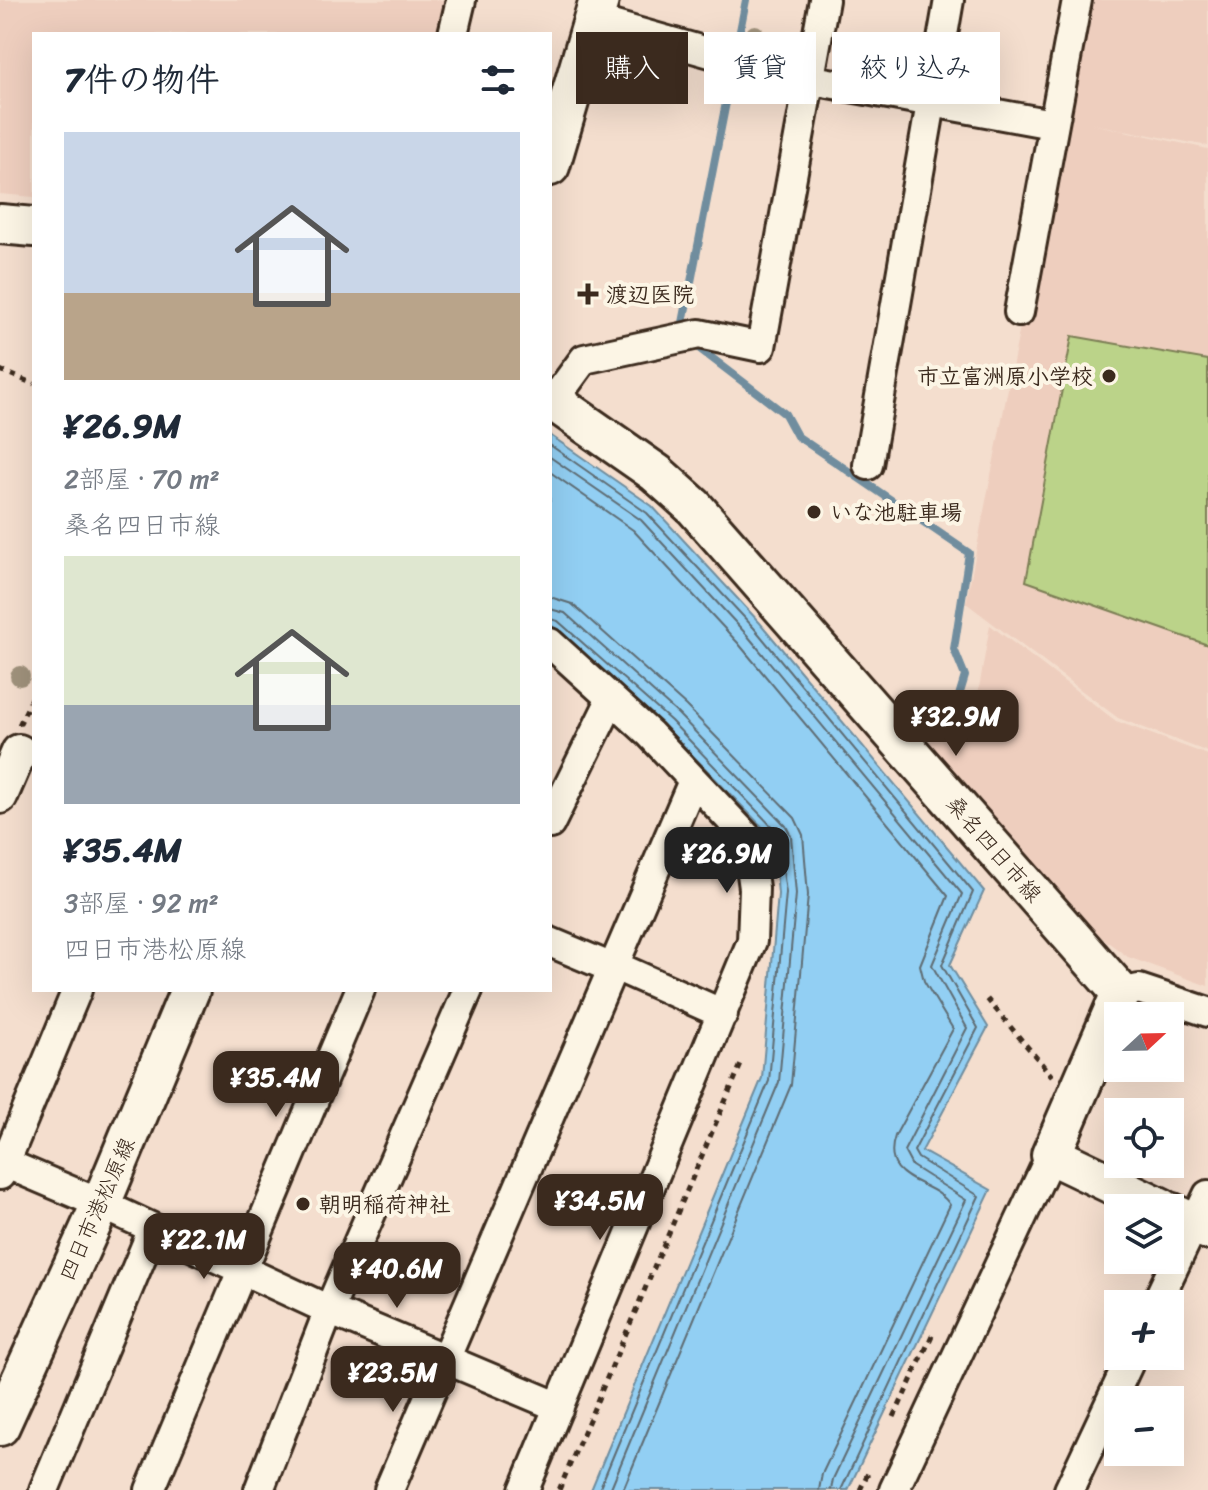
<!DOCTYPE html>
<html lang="ja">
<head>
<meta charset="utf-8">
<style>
	body { margin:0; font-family:Sriracha,"Klee One",sans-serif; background:#f6f6f7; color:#1f2937; height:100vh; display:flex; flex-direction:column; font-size:30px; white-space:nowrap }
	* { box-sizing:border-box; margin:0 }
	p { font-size:26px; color:#747a83 }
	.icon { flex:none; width:44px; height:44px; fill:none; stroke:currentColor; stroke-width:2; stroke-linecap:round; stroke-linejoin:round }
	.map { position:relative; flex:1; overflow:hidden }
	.drawer { position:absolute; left:32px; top:32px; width:520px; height:960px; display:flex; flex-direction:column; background:#fff; border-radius:0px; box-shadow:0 8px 32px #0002 }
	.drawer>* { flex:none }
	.guide { position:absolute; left:576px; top:32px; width:512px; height:72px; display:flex; gap:16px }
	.needle { width:52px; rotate:68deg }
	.tools { position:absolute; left:1104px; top:1002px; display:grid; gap:16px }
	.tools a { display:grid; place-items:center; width:80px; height:80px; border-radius:0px; background:#fff; box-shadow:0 8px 32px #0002; font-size:40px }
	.price { position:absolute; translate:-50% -68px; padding:0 18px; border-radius:16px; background:#3b2a1e; color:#fff; font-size:26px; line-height:52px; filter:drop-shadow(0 2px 4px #0008) }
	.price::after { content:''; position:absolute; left:50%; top:48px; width:24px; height:18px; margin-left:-12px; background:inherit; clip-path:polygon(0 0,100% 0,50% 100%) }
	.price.selected { background:#222; color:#fff }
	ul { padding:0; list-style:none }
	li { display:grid; align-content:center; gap:16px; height:424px; padding:0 32px }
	li span { display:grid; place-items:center; height:248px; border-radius:0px; color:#555 }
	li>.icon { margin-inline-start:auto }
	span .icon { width:144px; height:144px; fill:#fffc; stroke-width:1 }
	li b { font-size:34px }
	h2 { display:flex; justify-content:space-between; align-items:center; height:96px; padding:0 32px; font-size:34px }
	.tag { padding:0 28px; border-radius:0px; background:#fff; box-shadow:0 8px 32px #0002; font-size:28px; line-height:72px }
	.tag.selected { background:#3b2a1e; color:#fff }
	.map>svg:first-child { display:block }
	.built { fill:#eecebe }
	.green { fill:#bbd389; stroke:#7b7e54; stroke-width:2 }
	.water { fill:#92cff3; stroke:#6f8d9e; stroke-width:2 }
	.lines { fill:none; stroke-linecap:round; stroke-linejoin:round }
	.shore { stroke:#5e6c73; stroke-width:2 }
	.stream { stroke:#6f8d9e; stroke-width:8 }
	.minor-casing { stroke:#3b2a1e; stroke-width:34 }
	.tertiary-casing { stroke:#3b2a1e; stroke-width:40 }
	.secondary-casing { stroke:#3b2a1e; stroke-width:44 }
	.path { stroke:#3b2a1e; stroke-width:5; stroke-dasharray:6 6; stroke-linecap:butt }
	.minor { stroke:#fcf5e5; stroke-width:28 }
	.tertiary { stroke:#fcf5e5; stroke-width:34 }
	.secondary { stroke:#fcf5e5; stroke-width:38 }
	.tree { fill:#a0927c }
	.poi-dot { fill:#3b2a1e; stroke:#fcf5e5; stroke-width:3 }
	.labels { text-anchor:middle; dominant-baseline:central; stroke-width:8; stroke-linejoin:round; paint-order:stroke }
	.poi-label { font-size:22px; font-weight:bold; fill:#3b2a1e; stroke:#fcf5e5; text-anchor:start }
	.street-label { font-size:22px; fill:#3b2a1e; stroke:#fcf5e5 }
</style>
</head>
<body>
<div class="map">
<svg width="1208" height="1490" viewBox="0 0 1208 1490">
	<rect width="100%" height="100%" fill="#f4dece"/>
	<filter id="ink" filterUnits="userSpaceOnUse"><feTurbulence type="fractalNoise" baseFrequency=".0125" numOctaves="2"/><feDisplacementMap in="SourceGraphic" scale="16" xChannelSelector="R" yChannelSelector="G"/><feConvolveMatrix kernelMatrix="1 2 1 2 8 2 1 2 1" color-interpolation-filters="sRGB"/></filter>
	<g filter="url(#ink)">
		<path class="built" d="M0 0H448L440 34H34V197L0 194Z
			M1084 0H1208V146L1092 124 1208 149V752L1118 718 966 603Z
			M990 625 1116 721 1208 755V986L1128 957 1093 931 929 742 978 694Z"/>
		<path class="green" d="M1072 336 1208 360V645L1026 581Z"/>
		<path class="water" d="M550 435 652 506 760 623 984 891 950 965 988 1027 922 1151 991 1190 848 1490H591L762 1078 778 894 773 838 665 727 550 624Z"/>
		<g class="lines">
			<path class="shore" d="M550 445 647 513 754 628 973 892 942 965 978 1028 914 1151 918 1158 979 1196 841 1490
				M550 457 641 520 747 635 962 894 932 965 967 1028 904 1151 912 1166 966 1200 833 1479 831 1490
				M550 472 633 530 738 643 948 896 920 965 924 981 953 1029 895 1136C879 1184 935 1179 950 1205L822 1474 819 1490
				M550 597 572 604 686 706 795 818 803 835 808 895 791 1085 623 1490
				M550 609 565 613 678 714 786 826 791 836 796 894 779 1082 610 1490
				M550 619 558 621 671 721 778 833 786 893 769 1081 599 1490"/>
			<path class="stream" d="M681 333 746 0
				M700 349 785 414 797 436 969 553 954 649 965 676 955 709 930 735"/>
			<defs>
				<path id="minor" d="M594 20 721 56 747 68 1052 124
					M453 34 461 0
					M1019 312 1077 0
					M554 400 584 359 699 334 761 347 824 0
					M868 465 949 0
					M550 824 611 700
					M550 942 612 968
					M613 965 723 1014
					M1121 993 1139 989 1208 1012
					M0 1161 101 1204 329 1310 559 1407
					M0 1175 77 990
					M1156 1304 1208 1195
					M44 1490 153 1229
					M150 1490 360 990
					M259 1490 329 1310 468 990
					M389 1490 693 781
					M524 1490 752 941 754 888 747 837 650 734 550 643
					M894 1490 1051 1155
					M1069 1490 1132 1356"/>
				<path id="tertiary" d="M0 796 19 752"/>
				<path id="secondary" d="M550 166 599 0
					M0 224 34 227
					M550 399 656 473 694 507 1121 993 1051 1155 1162 1208
					M1170 1212 1208 1230
					M0 1426 101 1204 190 990"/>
			</defs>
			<use href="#minor" class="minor-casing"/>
			<use href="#tertiary" class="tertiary-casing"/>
			<use href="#secondary" class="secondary-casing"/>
			<path class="path" d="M0 370 34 384
				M19 725 34 694
				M987 999 1052 1076
				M894 1417 934 1331
				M559 1490 742 1062
				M860 1490 868 1473"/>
			<use href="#minor" class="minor"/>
			<use href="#tertiary" class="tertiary"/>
			<use href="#secondary" class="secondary"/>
		</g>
		<g class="tree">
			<circle cx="755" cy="35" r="10"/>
			<circle cx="20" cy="676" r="10"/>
		</g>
	</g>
	<g class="poi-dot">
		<path d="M584 282h8v8h8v8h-8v8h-8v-8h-8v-8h8z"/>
		<circle cx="1109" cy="376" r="8"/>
		<circle cx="814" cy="512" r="8"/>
		<circle cx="303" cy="1204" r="8"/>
	</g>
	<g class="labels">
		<g class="poi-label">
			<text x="606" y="294">渡辺医院</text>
			<text x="1093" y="376" text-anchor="end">市立富洲原小学校</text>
			<text x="830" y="512">いな池駐車場</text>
			<text x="319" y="1204">朝明稲荷神社</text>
		</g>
		<g class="street-label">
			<text transform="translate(994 849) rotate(49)">桑名四日市線</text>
			<text transform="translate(97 1209) rotate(-66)">四日市港松原線</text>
		</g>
	</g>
</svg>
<div class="tools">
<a><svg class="needle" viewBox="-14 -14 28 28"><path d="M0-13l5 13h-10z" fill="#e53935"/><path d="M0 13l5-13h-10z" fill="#747a83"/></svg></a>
<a><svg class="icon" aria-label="locate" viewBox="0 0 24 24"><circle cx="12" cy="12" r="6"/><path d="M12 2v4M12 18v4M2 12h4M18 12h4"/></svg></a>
<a><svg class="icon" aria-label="layers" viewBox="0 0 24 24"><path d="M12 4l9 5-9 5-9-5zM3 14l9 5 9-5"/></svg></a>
<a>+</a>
<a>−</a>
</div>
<b class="price" style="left:956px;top:758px">¥32.9M</b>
<b class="price selected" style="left:727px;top:895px">¥26.9M</b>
<b class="price" style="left:276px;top:1119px">¥35.4M</b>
<b class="price" style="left:600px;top:1242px">¥34.5M</b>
<b class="price" style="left:204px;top:1281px">¥22.1M</b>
<b class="price" style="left:397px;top:1310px">¥40.6M</b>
<b class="price" style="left:393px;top:1414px">¥23.5M</b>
<div class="guide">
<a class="tag selected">購入</a>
<a class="tag">賃貸</a>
<a class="tag">絞り込み</a>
</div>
<section class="drawer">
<h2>7件の物件<svg class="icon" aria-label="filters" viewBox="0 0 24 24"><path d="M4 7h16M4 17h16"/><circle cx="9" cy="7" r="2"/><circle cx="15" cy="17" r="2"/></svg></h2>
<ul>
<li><span style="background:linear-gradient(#c9d6e8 65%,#b9a48a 0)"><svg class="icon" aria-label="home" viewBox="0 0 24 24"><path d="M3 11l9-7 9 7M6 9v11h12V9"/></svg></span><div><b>¥26.9M</b><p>2部屋 · 70 m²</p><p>桑名四日市線</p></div></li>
<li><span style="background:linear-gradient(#dfe7d0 60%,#9aa5b1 0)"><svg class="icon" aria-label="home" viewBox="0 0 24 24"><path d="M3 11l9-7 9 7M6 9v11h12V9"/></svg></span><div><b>¥35.4M</b><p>3部屋 · 92 m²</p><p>四日市港松原線</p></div></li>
</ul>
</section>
</div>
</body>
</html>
